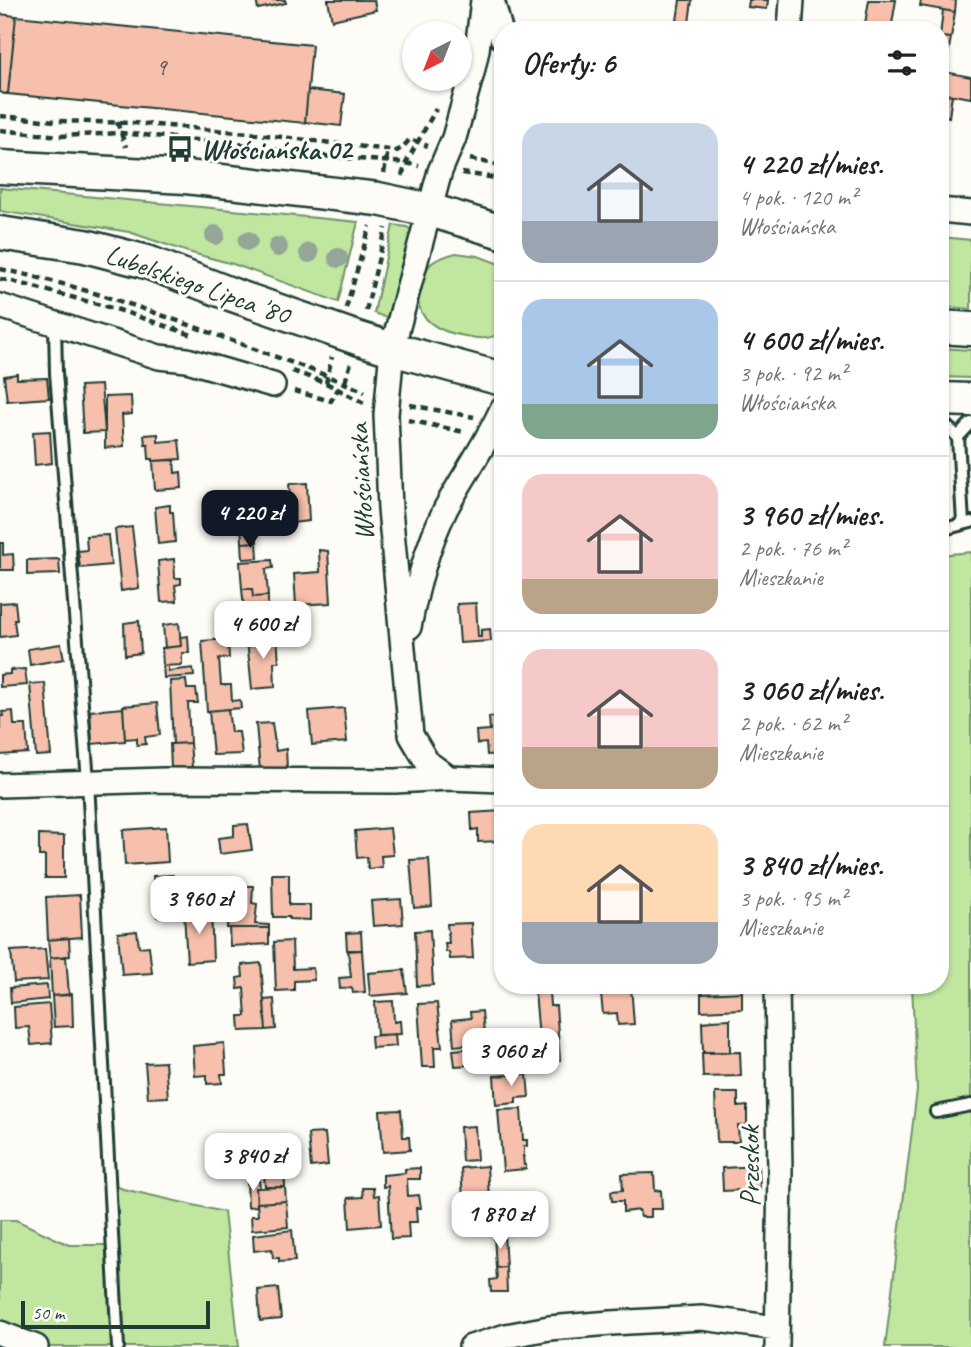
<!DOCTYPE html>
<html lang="pl">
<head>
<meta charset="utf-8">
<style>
	body { margin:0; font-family:Caveat,sans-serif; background:#f2f2f2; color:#222; height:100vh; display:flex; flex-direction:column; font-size:26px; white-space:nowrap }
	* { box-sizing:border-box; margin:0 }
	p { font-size:23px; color:#767676 }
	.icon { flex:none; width:38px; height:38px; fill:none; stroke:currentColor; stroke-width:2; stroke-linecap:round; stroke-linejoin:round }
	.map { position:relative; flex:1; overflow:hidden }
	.side { position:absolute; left:494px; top:21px; width:455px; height:973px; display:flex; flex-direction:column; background:#fff; border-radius:28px; box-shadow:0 2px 5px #0004 }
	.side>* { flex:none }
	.needle { width:46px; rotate:222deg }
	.fabs { position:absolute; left:402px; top:21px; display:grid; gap:14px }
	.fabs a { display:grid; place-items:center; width:70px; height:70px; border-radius:50%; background:#fff; box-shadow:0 2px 5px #0004; font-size:35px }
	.scale { position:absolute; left:21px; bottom:18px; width:189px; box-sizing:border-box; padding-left:7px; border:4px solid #1f3d34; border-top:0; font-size:19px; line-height:24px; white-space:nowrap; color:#1f3d34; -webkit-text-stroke:5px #fdfcf7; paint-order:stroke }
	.price { position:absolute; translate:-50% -60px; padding:0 16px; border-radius:14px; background:#fff; color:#222; font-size:23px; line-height:46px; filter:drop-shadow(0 2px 4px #0008) }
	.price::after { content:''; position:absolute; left:50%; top:42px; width:21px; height:16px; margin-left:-10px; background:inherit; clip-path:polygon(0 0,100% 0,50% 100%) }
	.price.current { background:#111827; color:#fff }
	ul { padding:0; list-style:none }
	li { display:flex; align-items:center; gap:21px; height:175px; padding:0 28px }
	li+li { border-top:2px solid #e0e0e0 }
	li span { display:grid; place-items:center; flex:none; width:196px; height:140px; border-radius:21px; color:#555 }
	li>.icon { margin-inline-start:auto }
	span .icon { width:84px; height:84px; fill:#fffc; stroke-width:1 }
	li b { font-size:30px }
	h2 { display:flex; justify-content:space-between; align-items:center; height:84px; padding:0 28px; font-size:30px }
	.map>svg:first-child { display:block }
	.green { fill:#c1e6a0; stroke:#70926a; stroke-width:2 }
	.building { fill:#f7c0ac; stroke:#1f3d34; stroke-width:2 }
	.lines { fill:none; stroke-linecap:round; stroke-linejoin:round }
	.lane-casing { stroke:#1f3d34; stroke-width:16 }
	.street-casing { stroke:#1f3d34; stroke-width:28 }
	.secondary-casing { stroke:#1f3d34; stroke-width:37 }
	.path { stroke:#1f3d34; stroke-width:4.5; stroke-dasharray:7 5; stroke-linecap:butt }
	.lane { stroke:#fdfcf7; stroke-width:10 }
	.street { stroke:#fdfcf7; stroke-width:23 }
	.secondary { stroke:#fdfcf7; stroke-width:32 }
	.tree { fill:#94a698 }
	.labels { text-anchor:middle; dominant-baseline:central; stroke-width:6; stroke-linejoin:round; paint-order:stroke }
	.number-label { font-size:24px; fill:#555e52 }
	.poi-label { font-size:28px; font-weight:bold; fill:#1f3d34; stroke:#fdfcf7; text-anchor:start }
	.street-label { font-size:28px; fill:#1f3d34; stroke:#fdfcf7 }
</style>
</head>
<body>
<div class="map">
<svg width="971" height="1347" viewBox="0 0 971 1347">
	<rect width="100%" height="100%" fill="#fdfcf7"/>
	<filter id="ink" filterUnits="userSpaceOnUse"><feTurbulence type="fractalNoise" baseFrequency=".0143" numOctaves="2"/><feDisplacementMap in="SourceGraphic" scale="14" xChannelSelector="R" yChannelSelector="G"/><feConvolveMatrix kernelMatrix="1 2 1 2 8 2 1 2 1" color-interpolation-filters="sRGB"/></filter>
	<g filter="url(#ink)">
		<path class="green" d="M0 188 358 222 338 302 233 264 188 252 129 232 0 211Z
			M393 225 407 227 411 230V238L391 312 388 316 384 317 374 313Z
			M940 237 971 240V309L940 306Z
			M456 253 478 256 502 265V332C489 340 480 339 465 336 439 332 412 319 419 288 425 264 433 259 456 253Z
			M940 348 971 350V378L940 377Z
			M971 552V1347H885L917 1090 912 985H940V555Z
			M110 1183 123 1189 224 1212 239 1347H0V1220H16L69 1245H112Z"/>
		<path class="building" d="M256 0H285L286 3 258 9Z
			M328 0H374L376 10 332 20Z
			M680 0H692L689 23 677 21Z
			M749 0H768L767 9 748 7Z
			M869 0H896L891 30H864Z
			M921 0H956L955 12 920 6Z
			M943 10 955 12 951 38 940 37Z
			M0 14 16 16 8 93 4 94 0 92Z
			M16 16 312 45 305 123 8 94Z
			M940 37 951 38 941 93H940Z
			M945 72 971 77V98L941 93Z
			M308 90 345 94 341 126 305 122Z
			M940 93 952 95 949 117 940 115Z
			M17 374V379L47 378 49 398 7 401 4 376Z
			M101 385 105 432 83 433 80 386Z
			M131 396 132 414 122 415 124 446 105 448V397Z
			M50 431 52 463 35 465 33 432Z
			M158 434V442L179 440 181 459 153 461V459H149L148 444H145L144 435Z
			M174 460 175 473 181 472 182 488 155 490 153 461Z
			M307 483 309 521 292 523 289 484Z
			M170 505V512H173L175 542 158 544 155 507Z
			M255 519 257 542 242 543 241 520Z
			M132 527 139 588 121 591 115 529Z
			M108 535 111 565 80 568 78 551 87 550 86 536Z
			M257 542 258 558 243 559 242 543Z
			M0 543H3V555L13 554 14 570H0Z
			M319 550 328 551 331 603 296 605 294 574 320 572Z
			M59 559 60 574 27 575V560Z
			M174 559 175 578H181V584L175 585 177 601 161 602 158 561Z
			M272 560 273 568 266 569 268 596 253 597 252 589H242L240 562Z
			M242 589H252L253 597 268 596V607L244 609Z
			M15 602 17 620H14L16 635 0 637V603Z
			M476 603 478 637H481V630L490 629 491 641 460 643 457 604Z
			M139 621 141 653 125 655 124 623Z
			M179 623 181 646 165 648 163 625Z
			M188 636 189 653H182V665L163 666 162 648 181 646 180 637Z
			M277 636 279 662H274L275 687 252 689 247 640Z
			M228 639 229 658 219 659 221 685H231L232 701 240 700 241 708 207 711 202 641Z
			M61 644 64 659 30 665 28 649Z
			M163 666H168V671L193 668 194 676 164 678Z
			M25 669 27 685 0 687V675L10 674V670Z
			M186 680 187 689H196L198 703H188L190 743 173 744 170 681Z
			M45 683 51 755 36 756 30 684Z
			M157 703 160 735 145 737 146 744 137 745V738L125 739 123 706Z
			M123 708 125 741 92 744 90 711Z
			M344 708 347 742 312 745 309 711Z
			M228 709 231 732H239L242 754 213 755 209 711Z
			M13 711 14 725H26L28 753 0 755V716H3L2 712Z
			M499 716 501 754 487 755 486 743 477 744 476 731 490 730 489 717Z
			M272 723 276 751 286 749 287 769 260 771 256 724Z
			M190 743 192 767 171 768 170 744Z
			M502 811V841L478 842V829L472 830 471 813Z
			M248 824 252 850 220 854 218 838 234 836V825Z
			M166 827 168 862 125 865 123 830Z
			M390 828 393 855 381 856 382 867 368 869 367 857 357 858 355 831Z
			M39 835 64 836V878H45V856H39Z
			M429 859 432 906 414 908 410 860Z
			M272 874H289V905H310V920L289 919V917H273Z
			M173 875 176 915 157 917 153 876Z
			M242 886H253L252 903 257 904 255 924 269 925V928H227L228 891H242Z
			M80 895 82 937 48 940 46 897Z
			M401 899 403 924 373 926 371 901Z
			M211 909 213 960 187 962 184 913Z
			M471 923 473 958 450 959 449 952H446L445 943H449L447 924Z
			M229 928H269V944L230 946Z
			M430 930 433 985 417 986 415 931Z
			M137 931 139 947 149 946 152 973 122 975 118 933Z
			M361 932 362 950H347L346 933Z
			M69 938 70 956 50 958 48 940Z
			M292 941 293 969 313 968 314 980 294 981V990L276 991 274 942Z
			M45 949 48 980 14 982 11 951Z
			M362 950 365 992 353 993 352 988 340 989 339 978 351 977 348 951Z
			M66 956 69 995 52 996 50 958Z
			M261 963 266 1030 240 1031 239 1016H246L244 988 238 989 237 978 243 977 242 965Z
			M404 970 407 993 370 996 368 973Z
			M47 985 48 999 11 1003 10 988Z
			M600 985H631L634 1024 618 1025 617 1013 603 1014Z
			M549 990 550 1006H556L560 1060 541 1062 535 991Z
			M742 992V1009L701 1011V994Z
			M72 994 73 1026 54 1027 52 996Z
			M274 999 276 1029 266 1030 264 1000Z
			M393 1001 394 1022 400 1021 401 1034 377 1035 375 1002Z
			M437 1003 442 1047H434L435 1067H422L418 1004Z
			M49 1004 52 1043 31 1045 29 1027 15 1028 14 1007Z
			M482 1011 485 1043 454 1046 452 1020 471 1018 470 1012Z
			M730 1019V1052H703L702 1022 712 1021V1020Z
			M395 1034 396 1046 372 1048 371 1036Z
			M224 1043 226 1074H221L222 1083 207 1084V1075L195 1076 193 1046Z
			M486 1047 488 1064 455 1066 453 1050Z
			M740 1052 741 1076 703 1077 702 1053Z
			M165 1062 168 1097 148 1098 145 1063Z
			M527 1074 529 1097 516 1098V1103L496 1105 494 1076Z
			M715 1093H738V1107L747 1106V1125L738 1126 739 1142H717Z
			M521 1109 523 1140H527V1146H524V1156H523L524 1165H526V1169L503 1171 498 1110Z
			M401 1110 403 1137H409L410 1150 383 1152 380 1111Z
			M475 1126 477 1160 462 1161 460 1127Z
			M325 1133 328 1165 311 1167 308 1134Z
			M284 1162 285 1187H265L263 1163Z
			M487 1166 489 1197H480L482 1215 489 1214 490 1229 465 1231 461 1168Z
			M759 1166 760 1189 723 1191 722 1168Z
			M420 1168V1179H407L408 1196 419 1195 421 1208H416L417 1222H408L409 1238 391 1239 388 1186 383 1187V1175L405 1173V1169Z
			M654 1173 655 1191 661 1190 662 1209H651V1217H641L639 1210 623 1212V1201H612L611 1191 623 1190 622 1174Z
			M259 1180 260 1188H256L257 1206 248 1207 247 1181Z
			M285 1187 286 1201 257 1203 256 1188Z
			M362 1188H373L374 1196 379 1195 381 1225 350 1228 348 1198 363 1197Z
			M286 1201 288 1227 252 1230 251 1216H258L257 1203Z
			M292 1230 295 1261 279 1262V1258H273L272 1249 254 1251 253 1235Z
			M504 1234 506 1267 496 1268 494 1235Z
			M506 1267 507 1292H491L490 1280 497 1279 496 1268Z
			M278 1288 281 1319 260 1321 258 1290Z"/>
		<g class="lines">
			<defs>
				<path id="lane" d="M55 324 56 373 88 781 118 1347
					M940 420 958 437
					M963 523 958 437 971 423
					M940 530 971 522
					M936 1112 971 1105"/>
				<path id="street" d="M492 0 502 37
					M790 30 792 0
					M940 210 971 213
					M0 306 159 357 187 360 273 385
					M409 627C417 586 427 546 446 508 464 475 486 444 502 409
					M449 778 427 762 411 735 390 509 388 459 386 415 392 349 440 171 454 138 472 73 477 50 483 0
					M0 785 164 780 395 781 449 778 502 780
					M777 985 780 1172 777 1347
					M0 1333 36 1347
					M471 1347 506 1336 549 1328 611 1323 702 1318 776 1328"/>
				<path id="secondary" d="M0 167 186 177 378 199 430 210 502 232
					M0 233 85 246 147 262 233 295 360 339 392 349 502 379
					M940 327 971 329
					M940 399 971 400"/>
			</defs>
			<use href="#lane" class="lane-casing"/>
			<use href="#street" class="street-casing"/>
			<use href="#secondary" class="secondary-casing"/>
			<path class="path" d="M0 116 55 121 134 123 249 133 397 151 403 147 410 139 428 146
				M117 122 126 147
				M0 130 59 136 121 133 239 144 310 155 406 163 419 166
				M228 155 229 131
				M470 159 502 166
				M384 173 388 150
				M462 173 502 179
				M402 176 406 163 436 109
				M0 269C79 285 155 312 230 340 275 357 321 372 365 392
				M0 279 12 281 119 310 192 335
				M346 308 370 226
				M366 311 386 228
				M292 371 326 383 364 403
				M345 382 351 363
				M326 383 332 357
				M294 391 331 401 338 389
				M410 405 474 417
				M408 420 464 432"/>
			<use href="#lane" class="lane"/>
			<use href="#street" class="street"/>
			<use href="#secondary" class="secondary"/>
		</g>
		<g class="tree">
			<circle cx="215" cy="235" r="10"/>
			<circle cx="248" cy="241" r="10"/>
			<circle cx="278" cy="247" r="10"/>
			<circle cx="309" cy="253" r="10"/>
			<circle cx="338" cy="258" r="10"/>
		</g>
	</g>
	<defs>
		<symbol id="bus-bare" viewBox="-9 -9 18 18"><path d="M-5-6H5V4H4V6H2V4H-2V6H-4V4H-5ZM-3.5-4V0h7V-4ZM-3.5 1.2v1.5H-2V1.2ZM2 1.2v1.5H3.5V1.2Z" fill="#1f3d34" stroke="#fdfcf7" stroke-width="2.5" paint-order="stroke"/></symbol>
	</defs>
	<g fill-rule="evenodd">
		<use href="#bus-bare" x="161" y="130" width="38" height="38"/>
	</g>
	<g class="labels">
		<g class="number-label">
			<text x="161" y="67">9</text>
		</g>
		<g class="poi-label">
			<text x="201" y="149">Włościańska 02</text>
		</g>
		<g class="street-label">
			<text transform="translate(198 284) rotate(19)">Lubelskiego Lipca '80</text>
			<text transform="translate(361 482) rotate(-93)">Włościańska</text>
			<text transform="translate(749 1166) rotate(-90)">Przeskok</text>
		</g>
	</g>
</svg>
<div class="fabs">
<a><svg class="needle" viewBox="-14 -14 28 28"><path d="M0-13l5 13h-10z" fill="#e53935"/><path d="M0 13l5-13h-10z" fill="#767676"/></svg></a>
</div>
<div class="scale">50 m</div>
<b class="price current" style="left:250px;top:550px">4 220 zł</b>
<b class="price" style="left:263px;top:661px">4 600 zł</b>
<b class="price" style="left:199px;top:936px">3 960 zł</b>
<b class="price" style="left:511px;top:1088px">3 060 zł</b>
<b class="price" style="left:253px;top:1193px">3 840 zł</b>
<b class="price" style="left:500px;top:1251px">1 870 zł</b>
<section class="side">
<h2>Oferty: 6<svg class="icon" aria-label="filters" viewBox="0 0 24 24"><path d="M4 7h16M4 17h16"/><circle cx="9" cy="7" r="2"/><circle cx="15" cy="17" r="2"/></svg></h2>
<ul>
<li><span style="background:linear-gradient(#c9d6e8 70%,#9aa5b1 0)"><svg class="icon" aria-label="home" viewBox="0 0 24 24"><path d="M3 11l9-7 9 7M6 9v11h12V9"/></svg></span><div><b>4 220 zł/mies.</b><p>4 pok. · 120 m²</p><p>Włościańska</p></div></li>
<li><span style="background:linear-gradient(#a9c7e8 75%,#7fa58c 0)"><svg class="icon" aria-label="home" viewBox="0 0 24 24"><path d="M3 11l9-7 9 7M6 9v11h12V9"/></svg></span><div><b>4 600 zł/mies.</b><p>3 pok. · 92 m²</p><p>Włościańska</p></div></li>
<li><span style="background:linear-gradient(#f6c9c9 75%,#b9a48a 0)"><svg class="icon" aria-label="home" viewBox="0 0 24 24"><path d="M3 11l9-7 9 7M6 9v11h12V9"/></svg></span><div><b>3 960 zł/mies.</b><p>2 pok. · 76 m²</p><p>Mieszkanie</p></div></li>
<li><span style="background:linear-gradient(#f6c9c9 70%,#b9a48a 0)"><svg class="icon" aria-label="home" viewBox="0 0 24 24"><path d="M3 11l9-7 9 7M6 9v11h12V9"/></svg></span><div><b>3 060 zł/mies.</b><p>2 pok. · 62 m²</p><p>Mieszkanie</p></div></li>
<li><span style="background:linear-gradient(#ffd9b3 70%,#9aa5b1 0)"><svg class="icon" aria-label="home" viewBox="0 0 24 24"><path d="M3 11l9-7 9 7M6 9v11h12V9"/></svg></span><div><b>3 840 zł/mies.</b><p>3 pok. · 95 m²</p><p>Mieszkanie</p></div></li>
</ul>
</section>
</div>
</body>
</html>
